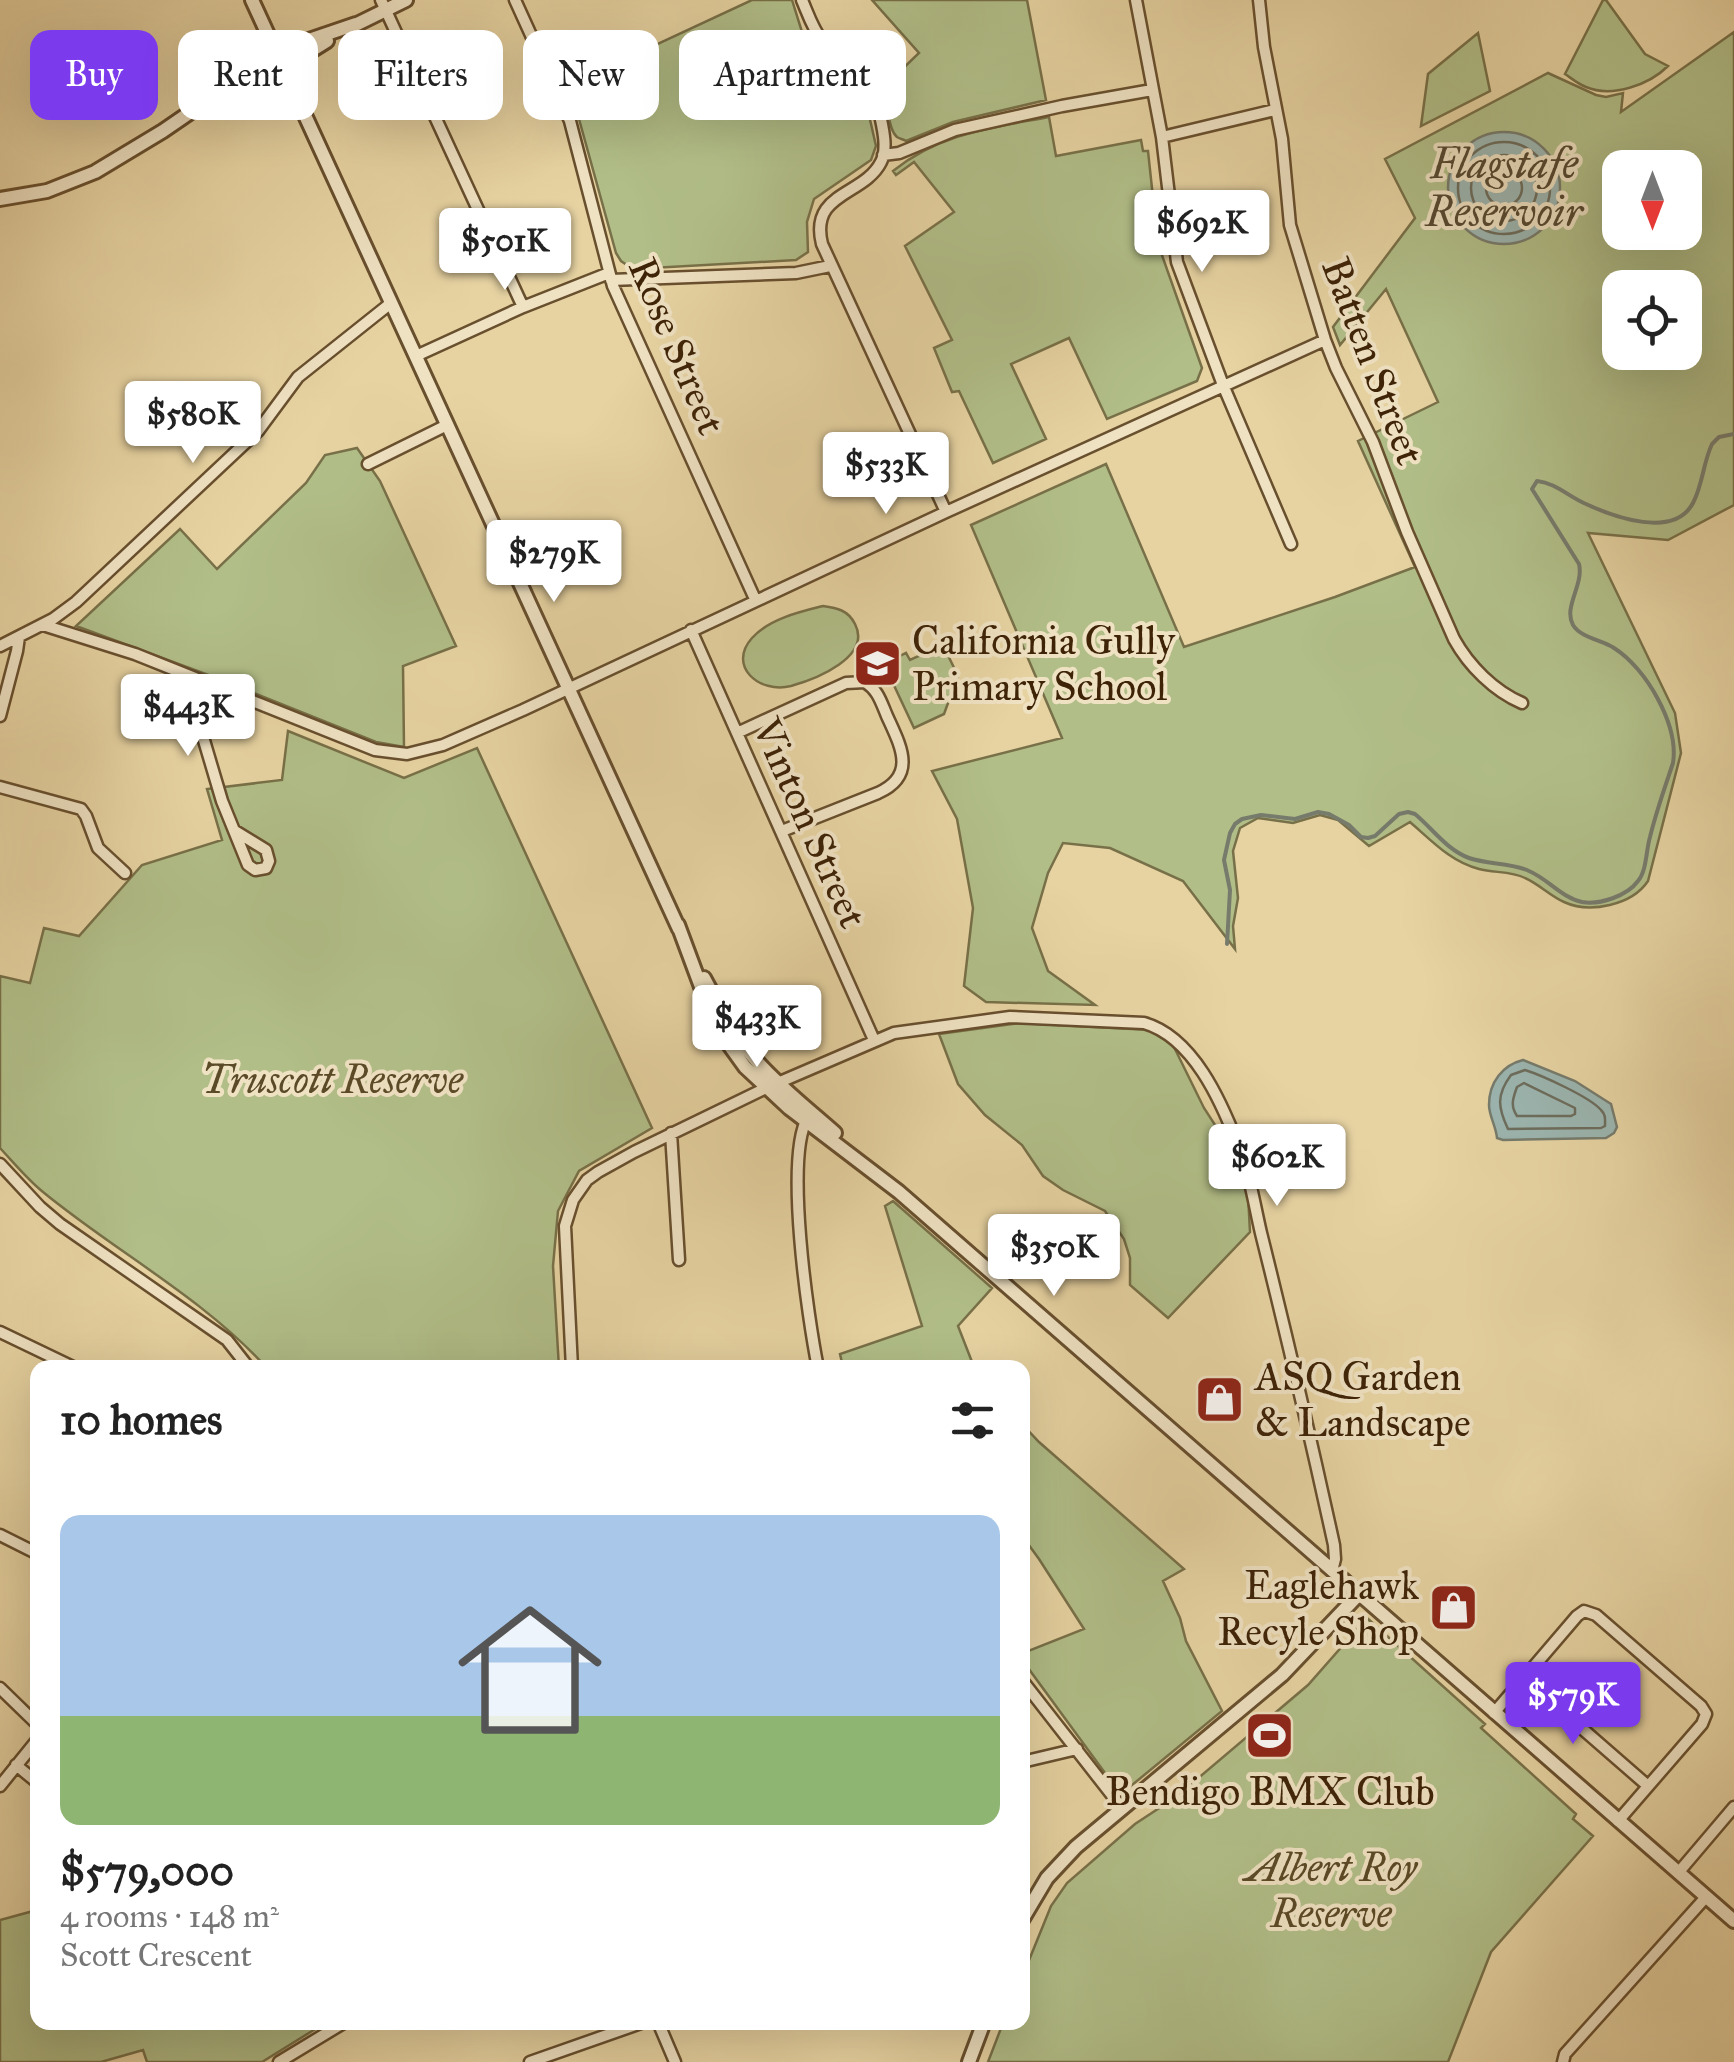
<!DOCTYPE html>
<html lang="en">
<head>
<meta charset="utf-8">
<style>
	body { margin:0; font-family:"IM FELL Great Primer",serif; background:#f6f6f6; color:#222; height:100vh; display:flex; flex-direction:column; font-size:38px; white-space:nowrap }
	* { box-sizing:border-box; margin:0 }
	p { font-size:32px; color:#767676 }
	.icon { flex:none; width:55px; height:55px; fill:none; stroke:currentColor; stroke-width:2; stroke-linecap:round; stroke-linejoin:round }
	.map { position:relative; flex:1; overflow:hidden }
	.side { position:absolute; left:30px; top:1360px; width:1000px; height:670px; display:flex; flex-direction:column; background:#fff; border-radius:20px; box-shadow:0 10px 40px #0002 }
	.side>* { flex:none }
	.guide { position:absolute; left:30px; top:30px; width:1000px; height:90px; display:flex; gap:20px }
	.needle { width:65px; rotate:180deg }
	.controls { position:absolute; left:1602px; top:150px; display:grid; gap:20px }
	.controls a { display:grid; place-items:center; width:100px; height:100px; border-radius:20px; background:#fff; box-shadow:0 10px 40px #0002; font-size:50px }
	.price { position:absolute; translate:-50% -85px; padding:0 22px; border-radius:10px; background:#fff; color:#222; font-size:32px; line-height:65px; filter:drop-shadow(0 2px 5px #0008) }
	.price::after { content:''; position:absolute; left:50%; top:60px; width:30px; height:22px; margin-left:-15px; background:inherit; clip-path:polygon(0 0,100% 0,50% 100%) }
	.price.current { background:#7c3aed; color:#fff }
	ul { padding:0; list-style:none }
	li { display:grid; align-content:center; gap:20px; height:530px; padding:0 30px }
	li+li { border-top:2px solid #e0e0e0 }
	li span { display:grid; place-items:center; height:310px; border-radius:20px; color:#555 }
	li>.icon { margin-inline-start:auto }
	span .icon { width:180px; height:180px; fill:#fffc; stroke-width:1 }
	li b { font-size:42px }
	h2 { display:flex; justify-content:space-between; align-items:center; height:120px; padding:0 30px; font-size:42px }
	.chip { padding:0 35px; border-radius:20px; background:#fff; box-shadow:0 10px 40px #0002; font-size:35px; line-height:90px }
	.chip.current { background:#7c3aed; color:#fff }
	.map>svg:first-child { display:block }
	.green { fill:#b1be88; stroke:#787048; stroke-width:2.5; fill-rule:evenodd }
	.water { fill:#9bb5b0; stroke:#767b6c; stroke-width:2.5 }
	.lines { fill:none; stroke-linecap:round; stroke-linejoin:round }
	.shore { stroke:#6c6c5c; stroke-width:2.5 }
	.stream { stroke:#767b6c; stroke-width:4 }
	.minor-casing { stroke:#684f2e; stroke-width:15 }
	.tertiary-casing { stroke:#684f2e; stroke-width:18 }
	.minor { stroke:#efe2c3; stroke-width:10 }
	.tertiary { stroke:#efe2c3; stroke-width:12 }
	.labels { text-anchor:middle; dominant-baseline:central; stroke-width:8; stroke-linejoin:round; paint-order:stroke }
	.street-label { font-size:40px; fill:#3e2307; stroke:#efe2c3 }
	.poi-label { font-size:40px; fill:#3e2307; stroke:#efe2c3; text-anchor:start }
	.park-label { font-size:40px; font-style:italic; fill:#5b4a27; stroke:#efe2c3 }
	.water-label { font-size:42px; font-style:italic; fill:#554831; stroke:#efe2c3 }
</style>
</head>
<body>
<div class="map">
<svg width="1734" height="2062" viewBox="0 0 1734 2062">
	<rect width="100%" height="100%" fill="#e7d3a2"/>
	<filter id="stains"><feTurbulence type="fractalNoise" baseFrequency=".002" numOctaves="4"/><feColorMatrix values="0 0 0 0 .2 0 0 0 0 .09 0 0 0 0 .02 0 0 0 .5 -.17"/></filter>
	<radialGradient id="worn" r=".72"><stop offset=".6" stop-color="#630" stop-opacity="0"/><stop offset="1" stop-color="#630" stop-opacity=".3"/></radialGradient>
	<path class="green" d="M752 0H792L803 35 866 102 876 146 871 160 814 199 807 222 808 252 796 260 633 269 621 261 616 253 579 119 629 99 638 53Z
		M872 0H1027L1046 100 953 122 906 141C903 139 900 139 897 137 887 128 886 95 889 82L919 53Z
		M1603 0H1606L1645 54 1668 66C1649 85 1612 98 1586 87 1578 84 1571 78 1565 74Z
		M1734 32V505L1668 540 1588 533 1675 713 1681 753 1648 881C1632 905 1590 914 1564 902 1550 896 1539 884 1525 878 1511 871 1494 873 1479 869 1451 862 1432 841 1410 822L1369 846 1338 820 1320 815 1293 823 1258 818 1240 828 1233 851 1238 898 1233 926 1235 949 1183 881 1110 848 1063 843 1048 873 1032 928 1048 971 1095 1005 986 1002 964 986 973 908 957 819 932 771 1062 738 971 525 1106 464 1184 647 1335 597 1415 567 1358 441 1438 402 1386 289 1340 345 1333 327 1415 218 1385 159 1548 73 1596 95 1606 97 1623 93 1621 112ZM1620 168H1685V232H1620ZM1620 288H1685V352H1620Z
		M1478 33 1490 91 1421 126 1428 74Z
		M1049 117 1056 156 1141 140 1143 151H1148L1158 244 1202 368 1197 381 1107 419 1069 338 1011 364 1046 439 993 463 959 391 952 392 934 348 952 340 905 246 954 212 914 162 896 175 893 171C940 133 991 128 1049 117Z
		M357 448 380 481 456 646 403 666 404 747 376 742 219 679 76 626 180 529 217 569 306 483 325 455Z
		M823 606C837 608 848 610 855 624 872 657 816 679 791 686 759 694 727 666 752 638 769 619 799 612 823 606Z
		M943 645 958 676 944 714 914 728 884 664 906 653 910 660Z
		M288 731 404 778 477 748 652 1128 579 1171 558 1211 553 1266 559 1368 266 1367C202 1297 116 1252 43 1192 27 1179 14 1163 0 1148V976L30 983 44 928 79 936 142 865 222 840 207 789 282 780Z
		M1019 1023 1151 1030 1173 1045 1204 1108 1237 1159 1248 1195 1250 1232 1168 1318 1130 1285V1258L1124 1239 1105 1211 1063 1190 1043 1176 1022 1145 985 1115 958 1084 939 1034Z
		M893 1201 992 1288 958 1326 974 1367H843L840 1354 922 1326 885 1206Z
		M1023 1425 1039 1442 1184 1569 1163 1581 1180 1618 1186 1641 1222 1711 1126 1790 1116 1788 1023 1661V1653L1084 1629 1039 1559 1023 1537Z
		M1367 1618 1485 1724 1481 1728 1576 1814 1573 1819 1593 1836 1491 1952 1448 2062H988L1003 2023 1022 2022 1023 1975 1051 1906 1067 1883 1135 1824 1176 1797 1308 1685Z
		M37 1910 38 2022 325 2023 262 2062H147L143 2050 101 2062H0V1920Z"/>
	<path class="water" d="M1448 188a56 56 0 1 1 112 0a56 56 0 1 1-112 0Z
		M1523 1060 1575 1081 1611 1104 1617 1127 1614 1133 1606 1138 1503 1140 1497 1138C1496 1126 1489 1116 1489 1105 1489 1082 1503 1065 1523 1060Z"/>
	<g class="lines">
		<path class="shore" d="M1458 188a46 46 0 1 1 92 0a46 46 0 1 1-92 0Z
			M1471 188a33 33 0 1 1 66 0a33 33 0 1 1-66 0Z
			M1486 188a18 18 0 1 1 36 0a18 18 0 1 1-36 0Z
			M1525 1070C1541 1075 1590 1097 1601 1110 1606 1115 1605 1119 1605 1126L1601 1128 1508 1129C1498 1108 1496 1095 1511 1075Z
			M1524 1083 1575 1108V1114L1571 1116H1517C1510 1106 1513 1098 1517 1087Z"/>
		<path class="stream" d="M1227 944 1230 890 1224 860 1230 833 1235 824 1242 819 1261 815 1295 819 1318 812 1329 814 1349 825 1361 837 1368 838 1375 836 1399 814 1408 812 1415 814C1433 829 1447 850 1469 858 1489 865 1510 862 1529 871 1548 879 1562 898 1582 902 1600 905 1627 896 1638 881 1647 870 1646 850 1650 837 1656 812 1665 787 1673 763 1679 725 1646 668 1614 648 1602 640 1581 638 1573 625 1563 607 1584 585 1579 564L1532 489 1537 481C1556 483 1569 497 1586 504 1614 517 1674 539 1693 503 1703 484 1703 463 1712 444L1719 437 1734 434"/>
		<defs>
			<path id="minor" d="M381 0 523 307
				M515 0 570 121 613 286 755 599
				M802 0C808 14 813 30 823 42 844 66 872 83 880 115 883 129 888 149 881 162 864 196 809 192 822 244L946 512
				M1136 0 1162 137 1177 262 1223 385 1291 544
				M1259 0 1264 47 1282 139 1290 225 1325 340 1336 368 1373 442 1407 532 1454 639C1469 666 1494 691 1522 703
				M1162 137 1275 110
				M883 155 899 153 955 130 1062 106 1152 90
				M611 280 796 273 830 266
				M416 356 523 307 609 273
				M368 464 447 425
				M43 625 135 654 375 750 407 754 443 745 523 710 946 512 1325 340
				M691 630 874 1040
				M0 646 53 619 76 602 258 431 298 377 391 303
				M195 678 193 693 195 710 222 801 248 865 255 870 266 868 269 861 266 850 235 831
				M0 716 17 651 19 637
				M737 733 846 683 865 682C878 690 881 702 887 716 900 745 918 775 878 793L782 831
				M0 787 81 809 86 816 98 848 125 873
				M808 1117C784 1156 808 1319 818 1368
				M671 1133 679 1260
				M0 1164 40 1207 60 1224 227 1340 249 1368
				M0 1332 75 1368
				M572 1368 565 1226 573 1200 587 1180 598 1172 634 1152 766 1088 894 1033 1010 1017 1144 1023C1193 1037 1221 1101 1238 1145 1250 1174 1254 1203 1261 1233 1287 1337 1311 1440 1334 1545L1335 1559 1332 1571
				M0 1535 38 1554
				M1524 1678 1648 1786
				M1022 1680 1122 1808
				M0 1688 38 1725
				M1494 1713 1577 1616 1584 1611 1596 1615 1701 1706 1706 1714 1702 1724 1618 1821
				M1022 1762 1077 1749
				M16 1765 38 1783
				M0 1786 38 1739
				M1678 1873 1734 1807
				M658 2022 675 2062
				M279 2062 345 2022
				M530 2062 644 2022
				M1563 2062 1565 2054 1706 1897"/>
			<path id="tertiary" d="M252 0 679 929
				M349 28 406 0
				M246 77 262 69 295 61 327 41
				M0 199 47 191 95 172 163 131 230 85 265 55 356 24
				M678 925 710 1011 727 1042 745 1067 789 1108 899 1192 1734 1921
				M704 978C719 1006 733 1034 754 1058 778 1086 808 1109 835 1133
				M1022 1920 1047 1878 1076 1847 1282 1675 1359 1594
				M969 2062 984 2022"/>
		</defs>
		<use href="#minor" class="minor-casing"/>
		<use href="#tertiary" class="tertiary-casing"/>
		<use href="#minor" class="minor"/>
		<use href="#tertiary" class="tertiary"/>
	</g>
	<defs>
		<symbol id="school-square" viewBox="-11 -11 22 22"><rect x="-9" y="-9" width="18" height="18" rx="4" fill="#8f2418" stroke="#efe2c3"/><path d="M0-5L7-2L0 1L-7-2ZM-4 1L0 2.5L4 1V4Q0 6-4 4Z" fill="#fff"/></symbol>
		<symbol id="shop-square" viewBox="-11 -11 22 22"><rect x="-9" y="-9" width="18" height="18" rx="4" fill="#8f2418" stroke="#efe2c3"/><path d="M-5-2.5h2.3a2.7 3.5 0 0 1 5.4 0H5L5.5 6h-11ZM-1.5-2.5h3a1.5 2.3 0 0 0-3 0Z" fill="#fff"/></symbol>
		<symbol id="stadium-square" viewBox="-11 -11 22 22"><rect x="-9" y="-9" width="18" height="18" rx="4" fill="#8f2418" stroke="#efe2c3"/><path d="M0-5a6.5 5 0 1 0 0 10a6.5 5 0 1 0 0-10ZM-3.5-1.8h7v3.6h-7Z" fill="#fff"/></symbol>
	</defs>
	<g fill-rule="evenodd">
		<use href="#school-square" x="850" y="636" width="55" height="55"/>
		<use href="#shop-square" x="1192" y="1372" width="55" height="55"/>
		<use href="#shop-square" x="1426" y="1580" width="55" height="55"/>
		<use href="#stadium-square" x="1242" y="1708" width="55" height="55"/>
	</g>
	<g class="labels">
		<g class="street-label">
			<text transform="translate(677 346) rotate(67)">Rose Street</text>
			<text transform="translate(1373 361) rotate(69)">Batten Street</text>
			<text transform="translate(810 823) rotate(66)">Vinton Street</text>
		</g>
		<g class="poi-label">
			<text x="912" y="640">California Gully<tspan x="912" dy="46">Primary School</tspan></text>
			<text x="1255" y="1376">ASQ Garden<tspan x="1255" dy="46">&amp; Landscape</tspan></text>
			<text x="1419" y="1585" text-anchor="end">Eaglehawk<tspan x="1419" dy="46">Recyle Shop</tspan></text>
			<text x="1270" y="1791" text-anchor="middle">Bendigo BMX Club</text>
		</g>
		<g class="park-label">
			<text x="332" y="1079">Truscott Reserve</text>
			<text x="1331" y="1867">Albert Roy<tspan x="1331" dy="46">Reserve</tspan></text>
		</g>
		<g class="water-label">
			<text x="1504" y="164">Flagstafe<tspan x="1504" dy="48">Reservoir</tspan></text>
		</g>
	</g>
	<rect width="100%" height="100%" filter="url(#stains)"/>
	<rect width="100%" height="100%" fill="url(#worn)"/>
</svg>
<div class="controls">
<a><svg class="needle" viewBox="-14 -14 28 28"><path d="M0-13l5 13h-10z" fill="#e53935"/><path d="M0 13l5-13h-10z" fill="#767676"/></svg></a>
<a><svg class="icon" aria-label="locate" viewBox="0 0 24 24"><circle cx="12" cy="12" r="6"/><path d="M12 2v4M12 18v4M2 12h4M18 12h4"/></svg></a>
</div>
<b class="price" style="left:1202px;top:275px">$692K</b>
<b class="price" style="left:505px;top:293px">$501K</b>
<b class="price" style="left:193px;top:466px">$580K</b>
<b class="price" style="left:886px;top:517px">$533K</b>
<b class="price" style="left:554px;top:605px">$279K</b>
<b class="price" style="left:188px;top:759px">$443K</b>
<b class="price" style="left:757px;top:1070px">$433K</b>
<b class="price" style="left:1277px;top:1209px">$602K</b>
<b class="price" style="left:1054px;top:1299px">$350K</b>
<b class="price current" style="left:1573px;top:1747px">$579K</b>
<div class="guide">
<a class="chip current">Buy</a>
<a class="chip">Rent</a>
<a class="chip">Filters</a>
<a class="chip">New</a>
<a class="chip">Apartment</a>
</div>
<section class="side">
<h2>10 homes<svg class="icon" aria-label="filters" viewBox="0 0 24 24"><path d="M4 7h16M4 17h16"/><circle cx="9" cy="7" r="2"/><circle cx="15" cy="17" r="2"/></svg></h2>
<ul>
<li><span style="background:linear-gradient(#a9c7e8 65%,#8fb573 0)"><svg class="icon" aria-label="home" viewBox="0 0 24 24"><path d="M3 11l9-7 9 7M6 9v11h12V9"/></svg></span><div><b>$579,000</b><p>4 rooms · 148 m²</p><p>Scott Crescent</p></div></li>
</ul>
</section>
</div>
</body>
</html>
